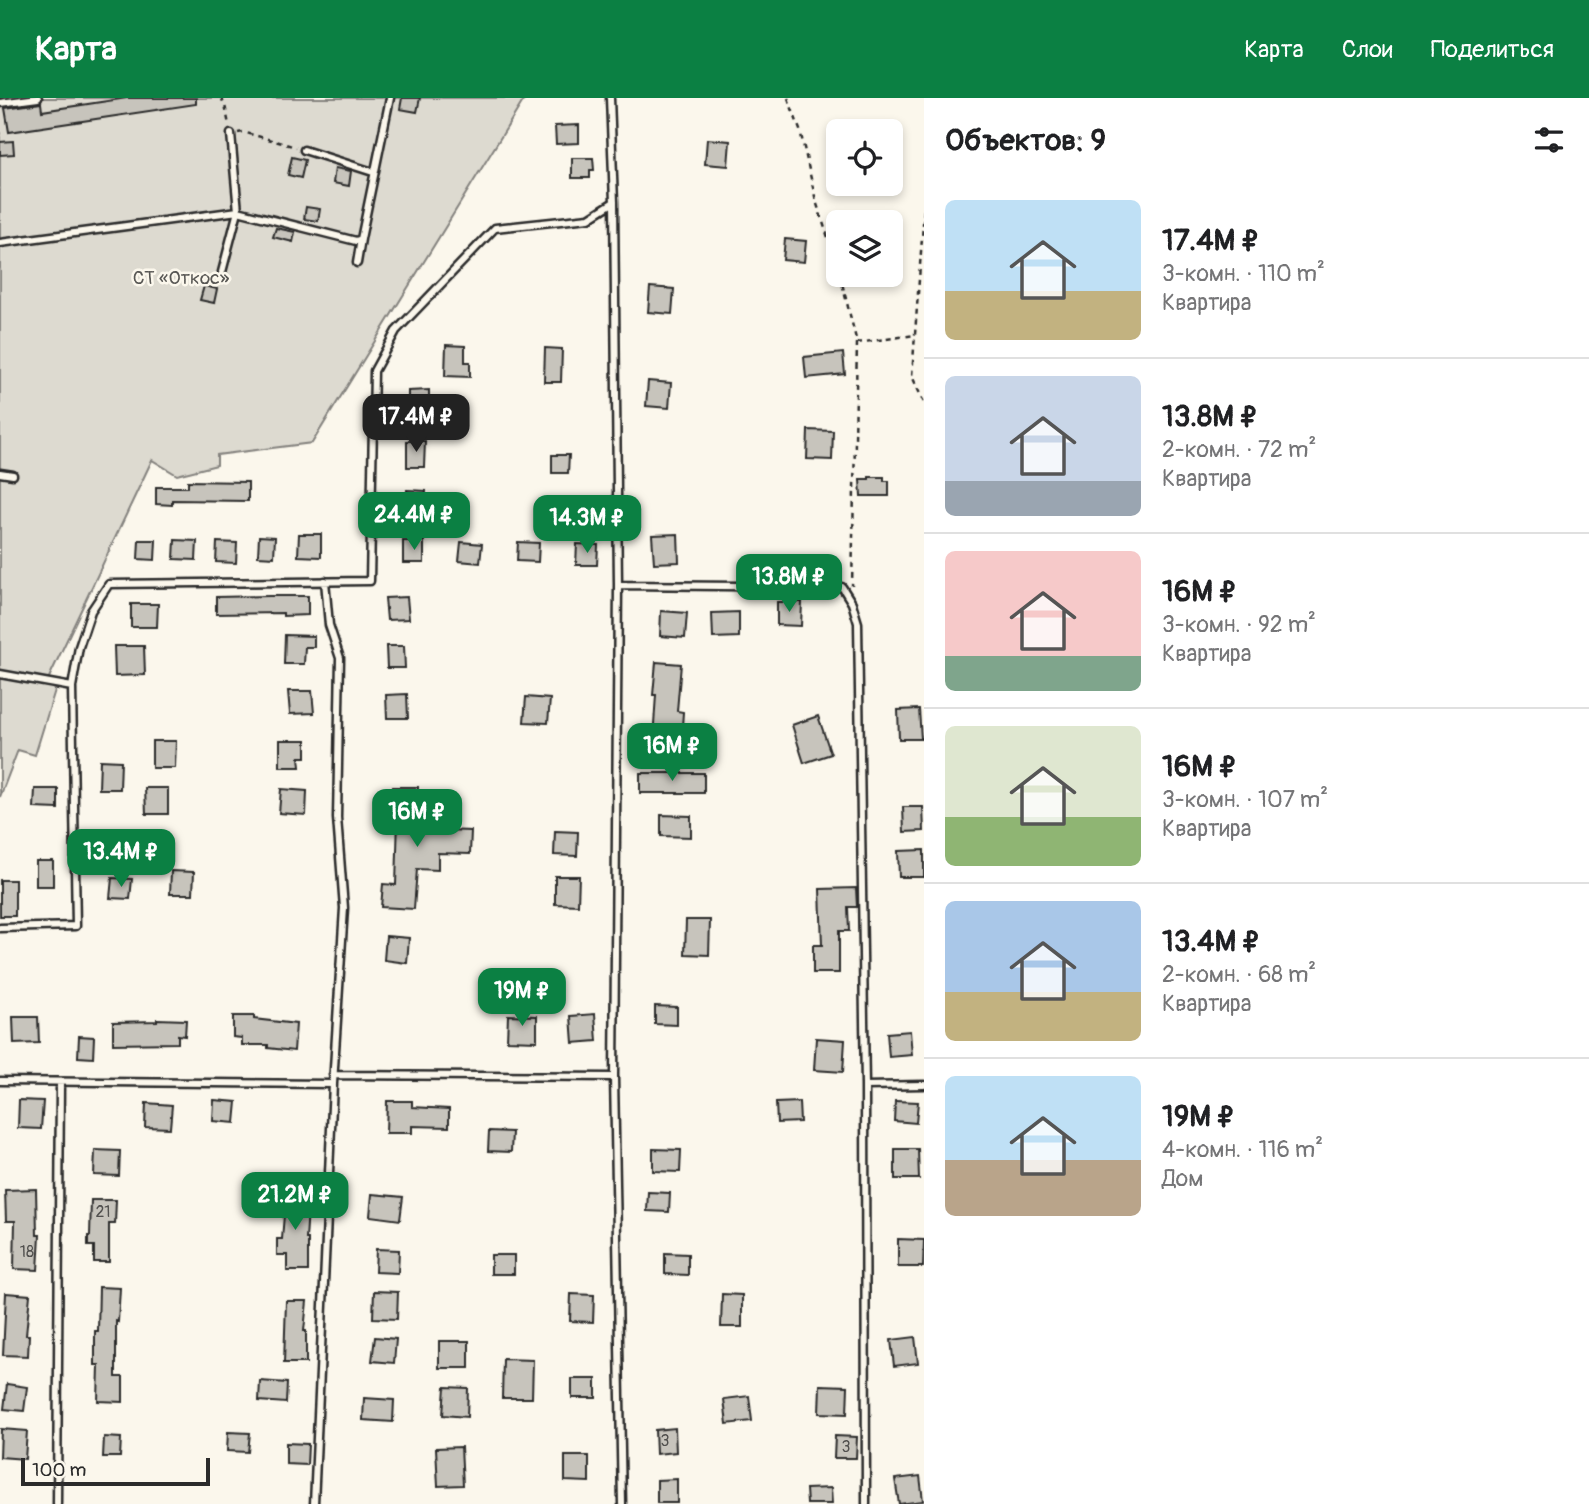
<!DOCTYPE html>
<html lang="ru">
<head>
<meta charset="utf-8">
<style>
	body { margin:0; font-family:Pangolin,sans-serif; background:#f2f2f2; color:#202124; height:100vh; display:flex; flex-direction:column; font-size:26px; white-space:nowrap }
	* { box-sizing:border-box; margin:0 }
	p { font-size:23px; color:#757577 }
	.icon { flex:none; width:38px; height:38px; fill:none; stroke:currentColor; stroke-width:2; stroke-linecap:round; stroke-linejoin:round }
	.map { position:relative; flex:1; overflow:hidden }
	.drawer { display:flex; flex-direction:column; background:#fff; width:665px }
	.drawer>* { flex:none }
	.buttons { position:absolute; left:826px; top:21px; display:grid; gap:14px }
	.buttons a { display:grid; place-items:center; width:77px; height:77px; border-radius:10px; background:#fff; box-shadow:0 4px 10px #0003; font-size:35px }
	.scale { position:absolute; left:21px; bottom:18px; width:189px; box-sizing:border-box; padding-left:7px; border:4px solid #2b2b2b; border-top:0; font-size:19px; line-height:24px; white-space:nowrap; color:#2b2b2b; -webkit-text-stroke:5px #fbf7ec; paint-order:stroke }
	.price { position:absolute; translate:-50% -60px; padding:0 16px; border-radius:14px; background:#0b8043; color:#fff; font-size:23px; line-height:46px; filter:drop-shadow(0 2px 4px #0008) }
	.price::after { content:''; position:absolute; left:50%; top:42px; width:21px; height:16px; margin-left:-10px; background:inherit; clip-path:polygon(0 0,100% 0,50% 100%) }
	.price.on { background:#222; color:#fff }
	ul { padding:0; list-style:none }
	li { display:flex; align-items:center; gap:21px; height:175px; padding:0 21px }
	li+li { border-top:2px solid #e0e0e0 }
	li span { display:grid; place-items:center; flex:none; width:196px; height:140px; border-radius:10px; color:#555 }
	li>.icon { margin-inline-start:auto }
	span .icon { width:84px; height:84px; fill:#fffc; stroke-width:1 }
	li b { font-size:30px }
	h2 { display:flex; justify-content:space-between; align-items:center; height:84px; padding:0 21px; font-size:30px }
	header { display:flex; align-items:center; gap:42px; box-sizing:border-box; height:98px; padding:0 35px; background:#0b8043; color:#fff }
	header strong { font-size:33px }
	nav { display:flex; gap:38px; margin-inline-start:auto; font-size:24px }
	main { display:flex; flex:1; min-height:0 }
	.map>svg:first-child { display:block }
	.green { fill:#dddad0; stroke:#84827e; stroke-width:2 }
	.building { fill:#c7c4bc; stroke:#2b2b2b; stroke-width:2 }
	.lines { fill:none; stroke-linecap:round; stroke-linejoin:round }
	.service-casing { stroke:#2b2b2b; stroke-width:11 }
	.path { stroke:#2b2b2b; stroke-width:2.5; stroke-dasharray:5 5; stroke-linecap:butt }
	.service { stroke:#fbf7ec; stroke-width:6 }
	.labels { text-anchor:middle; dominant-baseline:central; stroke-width:5; stroke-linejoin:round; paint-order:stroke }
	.number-label { font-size:16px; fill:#52514f }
	.park-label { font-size:19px; fill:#585754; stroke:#fbf7ec }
</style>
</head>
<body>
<header>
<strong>Карта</strong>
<nav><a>Карта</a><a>Слои</a><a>Поделиться</a></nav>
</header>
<main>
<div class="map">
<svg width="924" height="1406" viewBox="0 0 924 1406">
	<rect width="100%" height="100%" fill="#fbf7ec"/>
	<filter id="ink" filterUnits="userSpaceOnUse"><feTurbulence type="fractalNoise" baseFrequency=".0143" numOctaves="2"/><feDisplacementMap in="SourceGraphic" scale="14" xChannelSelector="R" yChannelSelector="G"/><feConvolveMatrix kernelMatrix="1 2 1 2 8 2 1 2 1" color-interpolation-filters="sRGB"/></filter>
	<g filter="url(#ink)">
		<path class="green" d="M0 0H525L312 345 217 357V367L177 377 152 362 46 586 55 592 35 657 18 652 0 699Z"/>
		<path class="building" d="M127 0H196V6L9 34 5 10 41 5 42 13Z
			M402 0H420L417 14 400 11Z
			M579 27V45L556 46 555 28Z
			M707 41 730 43 728 68 705 66Z
			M13 43 14 56 0 57V44Z
			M292 59 305 62 301 80 288 77Z
			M572 60H593L594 72H590V80H572Z
			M335 70 351 73 349 88 333 85Z
			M306 109 320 111 318 123 304 121Z
			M276 130 295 134 293 144 273 139Z
			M785 141 806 143 804 164 783 162Z
			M204 188 217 191 214 205 200 202Z
			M650 189 674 191 672 216 648 214Z
			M446 247 465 248V264H470V279L445 278Z
			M545 250 562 251 561 284H544Z
			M843 255 845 276 806 280 804 259Z
			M648 283 671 285 669 310 646 308Z
			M429 292V313H408V293Z
			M808 332 833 333 832 362 807 361Z
			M407 343H425L424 369H407Z
			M552 357H569L568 375H552Z
			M869 379H884V383H889V398H861L860 381H869Z
			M188 383 248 384V403L172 402V407L156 406V389H188Z
			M407 392 426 393 425 412 406 411Z
			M299 436H321V459L298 458Z
			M678 436 679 464 654 465 652 437Z
			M259 438 275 439 274 459 258 458Z
			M139 442H156L155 462 138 461Z
			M175 442 197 443 196 462 174 461Z
			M403 443H424V465H403Z
			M217 444 237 445 236 465 216 464Z
			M461 444 482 446 480 465 459 463Z
			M518 444 539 445 538 464 517 463Z
			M577 446 598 447 597 467H576Z
			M270 498H308V517L283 518V515L216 516V499Z
			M407 499 409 521 387 522 385 500Z
			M777 504H802L801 528 777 527Z
			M131 506H158L157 529H131Z
			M661 513 687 515 685 540 660 538Z
			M739 514V539L713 540 712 515Z
			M285 537 314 538V549H305L304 566H284Z
			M114 548H144L145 577 115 578Z
			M386 548H404L405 570H387Z
			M656 564 681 566 677 613 683 614 681 643 653 641 656 597H653Z
			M288 593H312L314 615 290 616Z
			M407 596 408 620H387L386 597Z
			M526 599 550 601 548 625 524 624Z
			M919 611 921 641H899L898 612Z
			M818 618 831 656 804 665 792 627Z
			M280 642H306V659H299L300 669H280Z
			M152 643H176L175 670H152Z
			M100 662 121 663 120 691H99Z
			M640 675H704V695H640Z
			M393 689H418L417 731 471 733 470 756 438 755V772L417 771 414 811 381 809 383 786 396 787 398 720 392 719Z
			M145 690H168V716H146Z
			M35 691H58V711L34 710Z
			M281 691 307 693 306 717 279 715Z
			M903 709H923L924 733 904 734Z
			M661 717 691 718V739L661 738Z
			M118 732H141V757H119Z
			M555 733 578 734 577 758 554 757Z
			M924 752V779H899L898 753Z
			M36 763H53V788H36Z
			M171 773 194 774 193 796H170Z
			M555 778H579L578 807 555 806Z
			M112 780 132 781 130 801 110 800Z
			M0 782H15V818H0Z
			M856 790 857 809H848L849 833H839V875H813V847H822L820 791Z
			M686 822H710L709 857 685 856Z
			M386 838 409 840 407 865 384 862Z
			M655 908 677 909V927L655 926Z
			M595 916 597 943 573 945 571 918Z
			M508 917 537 918V943L507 942Z
			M233 918H254V921L296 926 294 953 268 950V947H242V940L233 939Z
			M13 919H38L39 945 14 946Z
			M157 921 186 922 185 938 178 937V945L113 946V924L157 923Z
			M910 933 912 957 889 959 887 935Z
			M79 938 94 939 93 960 78 959Z
			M816 940 845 942 843 974 814 972Z
			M19 1002 43 1003 41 1031 18 1030Z
			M214 1002 237 1004 235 1025 213 1023Z
			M387 1003H412V1009L449 1011V1029L412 1028V1035H386Z
			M895 1003 918 1004 916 1025 894 1023Z
			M799 1004 800 1024 777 1025 776 1005Z
			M146 1005 172 1007 170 1030 145 1029Z
			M489 1033 512 1034 511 1054 488 1053Z
			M653 1051 681 1052 680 1074 653 1073Z
			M895 1051H918L919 1081H895Z
			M95 1052 120 1053 119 1078 94 1077Z
			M36 1091 37 1137H40L38 1172 14 1171 15 1123H6L5 1092Z
			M286 1093 309 1095 306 1141H308V1173H287V1157H277V1141H282Z
			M648 1094 670 1095 669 1114 647 1113Z
			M372 1096 403 1099 400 1122 370 1118Z
			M91 1102H116L115 1126H109V1164H94V1148H88V1138H90Z
			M898 1141 924 1142 923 1169H898Z
			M376 1151 399 1152 398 1175 375 1174Z
			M665 1155 688 1156V1177L665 1176Z
			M491 1157H514V1176H491Z
			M99 1189 120 1190 118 1224 116 1223V1279H123V1304L98 1303 99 1267H95V1233H98Z
			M374 1193 398 1194 397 1221 373 1220Z
			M6 1195 30 1197 26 1237H29L28 1258 3 1257Z
			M571 1196 594 1197 593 1224 570 1223Z
			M722 1196 742 1197V1229H721Z
			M286 1203H307L304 1233H306V1265H284Z
			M375 1239 396 1241 394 1265 372 1263Z
			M915 1239 918 1265 894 1268 891 1242Z
			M439 1243H469V1270H439Z
			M503 1261 533 1262 532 1300H502Z
			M572 1281H596V1300H572Z
			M260 1283 287 1285 286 1305 259 1303Z
			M7 1286 27 1289 24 1313 4 1311Z
			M820 1287 848 1288 847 1316 819 1315Z
			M445 1289 468 1290 467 1319 443 1317Z
			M749 1298 752 1323 727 1326 724 1301Z
			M364 1300 394 1302 393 1324 363 1322Z
			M675 1330 676 1354 656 1356 655 1332Z
			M1 1331 27 1333 25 1361 0 1359Z
			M228 1334 250 1335 248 1354 227 1353Z
			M835 1338 857 1339 856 1360H834Z
			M104 1339 121 1340 120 1359H103Z
			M286 1345 308 1346 307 1367 286 1366Z
			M461 1349 463 1387 438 1388 436 1350Z
			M565 1358H589V1384L565 1383Z
			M920 1378 923 1403 899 1406 895 1381Z
			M677 1381V1405H657V1382Z
			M831 1390 832 1406H807L806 1391Z"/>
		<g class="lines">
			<defs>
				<path id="service" d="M0 5 38 0
					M304 52 373 74
					M614 104 618 487 614 979 622 1406
					M0 145 238 113 356 143 361 141 390 0
					M357 165 361 141
					M222 174 238 113 231 36
					M0 375 13 377
					M325 483 329 527 340 560 337 720 344 810 333 986
					M618 487 842 489 852 505 858 525 865 988 866 1406
					M0 576 72 589 79 549 91 513 109 486 370 483 374 273 396 233 495 130 589 120 614 104 610 0
					M0 830 76 828 72 589
					M333 977 614 979
					M0 983 333 986 314 1406
					M865 988 924 987
					M57 1406 60 984"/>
			</defs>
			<use href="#service" class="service-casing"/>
			<path class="path" d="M221 0 225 7 229 27
				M788 0 800 32 816 103 838 170
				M238 35 243 34 296 49
				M924 112 912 278 924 305
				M840 177 857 245 852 488
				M857 245 915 237"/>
			<use href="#service" class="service"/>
		</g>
	</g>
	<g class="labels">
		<g class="number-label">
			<text x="103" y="1114">21</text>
			<text x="27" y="1154">18</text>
			<text x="665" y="1343">3</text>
			<text x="846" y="1349">3</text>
		</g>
		<g class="park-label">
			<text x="181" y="180">СТ «Откос»</text>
		</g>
	</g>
</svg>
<div class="buttons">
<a><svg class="icon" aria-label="locate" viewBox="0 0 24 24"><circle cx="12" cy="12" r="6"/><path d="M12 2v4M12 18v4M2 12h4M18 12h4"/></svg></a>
<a><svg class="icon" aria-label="layers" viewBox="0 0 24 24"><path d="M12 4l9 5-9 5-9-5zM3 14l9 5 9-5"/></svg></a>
</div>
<div class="scale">100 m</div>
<b class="price on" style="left:416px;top:356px">17.4M ₽</b>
<b class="price" style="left:414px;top:454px">24.4M ₽</b>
<b class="price" style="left:587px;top:457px">14.3M ₽</b>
<b class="price" style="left:789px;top:516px">13.8M ₽</b>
<b class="price" style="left:672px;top:685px">16M ₽</b>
<b class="price" style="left:417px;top:751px">16M ₽</b>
<b class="price" style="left:121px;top:791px">13.4M ₽</b>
<b class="price" style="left:522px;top:930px">19M ₽</b>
<b class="price" style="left:295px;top:1134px">21.2M ₽</b>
</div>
<section class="drawer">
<h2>Объектов: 9<svg class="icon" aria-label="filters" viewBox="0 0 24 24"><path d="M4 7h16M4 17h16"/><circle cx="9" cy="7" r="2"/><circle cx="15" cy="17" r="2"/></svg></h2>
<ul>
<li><span style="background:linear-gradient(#bfe0f5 65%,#c2b280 0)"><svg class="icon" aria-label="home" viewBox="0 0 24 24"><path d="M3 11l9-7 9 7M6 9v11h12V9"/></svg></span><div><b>17.4M ₽</b><p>3-комн. · 110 m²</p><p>Квартира</p></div></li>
<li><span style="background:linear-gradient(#c9d6e8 75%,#9aa5b1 0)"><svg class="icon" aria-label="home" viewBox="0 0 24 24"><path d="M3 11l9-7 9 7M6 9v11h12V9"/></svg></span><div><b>13.8M ₽</b><p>2-комн. · 72 m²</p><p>Квартира</p></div></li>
<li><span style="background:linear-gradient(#f6c9c9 75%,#7fa58c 0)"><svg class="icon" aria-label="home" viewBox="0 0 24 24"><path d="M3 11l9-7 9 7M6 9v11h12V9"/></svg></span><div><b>16M ₽</b><p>3-комн. · 92 m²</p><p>Квартира</p></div></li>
<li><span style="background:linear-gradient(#dfe7d0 65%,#8fb573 0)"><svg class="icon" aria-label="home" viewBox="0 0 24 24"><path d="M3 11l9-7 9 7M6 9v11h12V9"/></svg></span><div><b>16M ₽</b><p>3-комн. · 107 m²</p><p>Квартира</p></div></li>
<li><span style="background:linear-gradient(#a9c7e8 65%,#c2b280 0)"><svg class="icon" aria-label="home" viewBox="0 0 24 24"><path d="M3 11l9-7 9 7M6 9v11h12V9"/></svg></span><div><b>13.4M ₽</b><p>2-комн. · 68 m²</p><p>Квартира</p></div></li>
<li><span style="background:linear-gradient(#bfe0f5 60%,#b9a48a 0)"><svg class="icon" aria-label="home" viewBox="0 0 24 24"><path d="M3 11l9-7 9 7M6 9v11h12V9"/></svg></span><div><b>19M ₽</b><p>4-комн. · 116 m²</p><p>Дом</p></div></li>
</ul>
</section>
</main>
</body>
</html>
